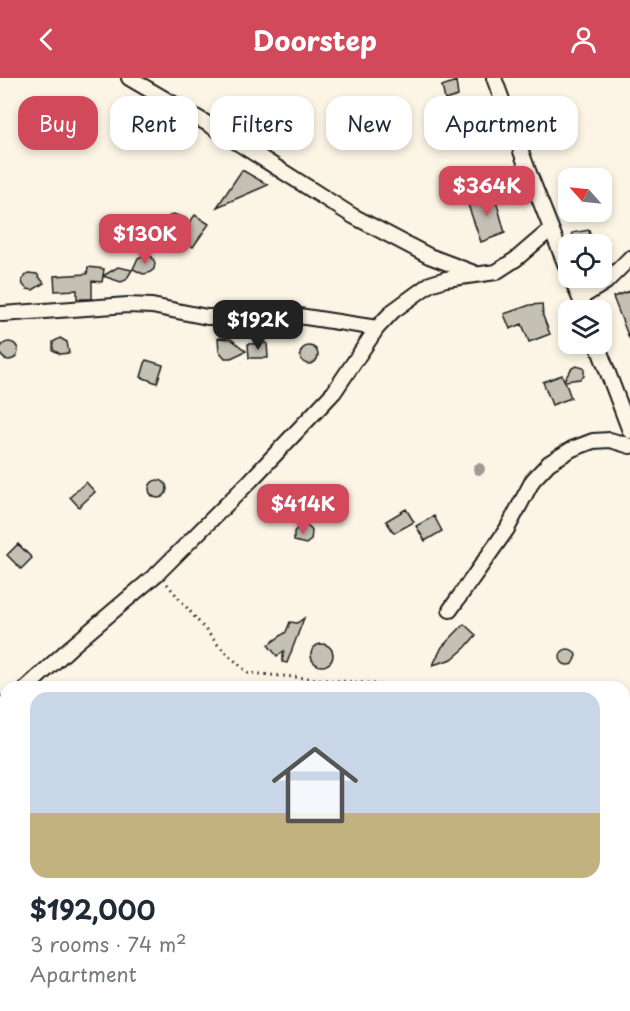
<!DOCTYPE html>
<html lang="en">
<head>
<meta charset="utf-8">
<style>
	body { margin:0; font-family:"Playpen Sans",sans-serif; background:#f6f6f7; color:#1f2937; height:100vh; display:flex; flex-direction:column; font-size:22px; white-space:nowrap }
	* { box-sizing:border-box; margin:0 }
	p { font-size:20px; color:#747a83 }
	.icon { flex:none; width:33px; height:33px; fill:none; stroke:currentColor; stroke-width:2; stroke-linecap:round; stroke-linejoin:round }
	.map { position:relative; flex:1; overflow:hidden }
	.side { position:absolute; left:0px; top:603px; width:630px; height:330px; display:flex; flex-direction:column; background:#fff; border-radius:18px 18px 0 0; box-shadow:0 3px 9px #0003 }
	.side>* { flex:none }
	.hud { position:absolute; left:18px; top:18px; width:594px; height:54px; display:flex; gap:12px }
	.needle { width:39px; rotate:297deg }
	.fabs { position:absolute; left:558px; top:90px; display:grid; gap:12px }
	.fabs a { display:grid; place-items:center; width:54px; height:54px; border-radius:12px; background:#fff; box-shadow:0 3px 9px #0003; font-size:30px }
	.price { position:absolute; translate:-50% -51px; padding:0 14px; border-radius:12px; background:#d1495b; color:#fff; font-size:20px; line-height:39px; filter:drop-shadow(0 2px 3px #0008) }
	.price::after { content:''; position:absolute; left:50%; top:36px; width:18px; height:14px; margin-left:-9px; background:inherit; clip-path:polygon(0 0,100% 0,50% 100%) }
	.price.active { background:#222; color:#fff }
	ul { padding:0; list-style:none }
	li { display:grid; align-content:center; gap:12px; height:318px; padding:0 30px }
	li span { display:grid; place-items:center; height:186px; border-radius:18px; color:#555 }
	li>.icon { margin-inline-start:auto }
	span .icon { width:108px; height:108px; fill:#fffc; stroke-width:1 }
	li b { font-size:26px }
	.tag { padding:0 21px; border-radius:18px; background:#fff; box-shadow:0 3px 9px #0003; font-size:21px; line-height:54px }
	.tag.active { background:#d1495b; color:#fff }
	header { display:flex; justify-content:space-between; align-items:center; height:78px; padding:0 30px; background:#d1495b; color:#fff; font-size:27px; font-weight:700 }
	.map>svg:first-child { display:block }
	.building { fill:#c4c0b3; stroke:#1c1c1c; stroke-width:1.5 }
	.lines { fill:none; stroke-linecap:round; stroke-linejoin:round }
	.minor-casing { stroke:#1c1c1c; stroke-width:18 }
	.path { stroke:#1c1c1c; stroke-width:3; stroke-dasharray:1.5 4.5; stroke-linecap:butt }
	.minor { stroke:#fcf5e5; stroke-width:14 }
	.tree { fill:#a09c93 }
</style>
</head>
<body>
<header><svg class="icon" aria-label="back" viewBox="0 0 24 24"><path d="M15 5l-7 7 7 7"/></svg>Doorstep<svg class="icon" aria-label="person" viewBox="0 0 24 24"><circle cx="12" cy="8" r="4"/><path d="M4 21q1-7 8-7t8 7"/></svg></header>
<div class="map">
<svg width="630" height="933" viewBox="0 0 630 933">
	<rect width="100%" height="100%" fill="#fcf5e5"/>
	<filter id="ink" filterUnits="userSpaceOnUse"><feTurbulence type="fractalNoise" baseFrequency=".0167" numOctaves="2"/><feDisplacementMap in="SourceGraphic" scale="12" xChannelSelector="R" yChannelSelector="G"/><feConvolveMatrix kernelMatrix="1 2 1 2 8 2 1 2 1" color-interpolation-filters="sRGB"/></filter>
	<g filter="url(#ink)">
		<path class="building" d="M456 3 458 18 445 22 442 8Z
			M242 92 268 107 217 129Z
			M494 115 505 155 481 164 467 124Z
			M173 136 179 138 187 148 195 137 209 146 193 169 165 149V141Z
			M589 152 591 162 585 166H574L572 155Z
			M144 177 152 179 155 185 154 191 149 195 143 196 133 191 138 180Z
			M88 189 104 191 103 198 118 189 132 192 126 202 121 204 103 198 102 204 92 203V221H77V212L55 213 54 198 87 196Z
			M28 195 37 196 44 205 33 212 27 211 23 207 22 202Z
			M630 213V259L629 260 613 219Z
			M542 226 543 238 550 256 529 264 522 246 510 251 504 236 530 227Z
			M60 260 67 264 69 275 60 276 53 272V264Z
			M218 260 231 261 246 273 231 280H225L219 273Z
			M0 273a9 9 0 1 1 18 0a9 9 0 1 1-18 0Z
			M267 265 268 280H249L248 266Z
			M300 277a9 9 0 1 1 18 0a9 9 0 1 1-18 0Z
			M146 282 163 287 157 305 141 299Z
			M576 288 584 290V298L580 301 565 303 571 320 552 327 543 304 562 297 564 302 572 290Z
			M149 411a9 9 0 1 1 18 0a9 9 0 1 1-18 0Z
			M86 404 95 414 79 429 70 419Z
			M406 431 414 444 394 455 386 443Z
			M434 438 442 453 425 463 416 448Z
			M300 447 308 448 312 453 311 462 306 466 294 463V454Z
			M18 466 32 480 21 491 7 477Z
			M304 540 287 585 282 584 284 573 277 578 268 567 286 554 290 544 297 545Z
			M464 546 476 557 465 570 452 581 433 587 442 569Z
			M311 577a11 11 0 1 1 22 0a11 11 0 1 1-22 0Z
			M560 579a8 8 0 1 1 16 0a8 8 0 1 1-16 0Z"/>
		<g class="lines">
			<defs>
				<path id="minor" d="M129 0 208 46 353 138 429 178 474 195
					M494 0 529 95 568 193
					M571 200 585 232
					M580 220 606 204 630 180
					M2 236 128 227 152 228 207 239 299 238 377 250
					M597 266 630 353
					M450 532 507 451 533 402 549 385 572 371 593 363 610 362 630 368
					M27 609 71 569 158 495 251 402 334 314 377 250 393 233 430 206 446 201 496 194 516 181 551 151
					M0 628 6 625
					M523 933 524 927"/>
			</defs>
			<use href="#minor" class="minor-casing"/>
			<path class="path" d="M167 506 219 568 248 595 376 606 389 609"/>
			<use href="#minor" class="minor"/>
		</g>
		<circle class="tree" cx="479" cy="391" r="6"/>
	</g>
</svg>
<div class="fabs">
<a><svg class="needle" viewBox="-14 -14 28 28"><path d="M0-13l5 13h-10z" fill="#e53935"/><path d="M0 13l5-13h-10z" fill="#747a83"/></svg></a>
<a><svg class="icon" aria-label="locate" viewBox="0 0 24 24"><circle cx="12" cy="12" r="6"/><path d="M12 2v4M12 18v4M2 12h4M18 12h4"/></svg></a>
<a><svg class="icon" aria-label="layers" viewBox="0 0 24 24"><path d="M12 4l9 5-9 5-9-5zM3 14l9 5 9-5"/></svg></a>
</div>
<b class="price" style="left:487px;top:139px">$364K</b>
<b class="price" style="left:145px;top:187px">$130K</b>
<b class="price active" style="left:258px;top:273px">$192K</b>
<b class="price" style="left:303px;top:457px">$414K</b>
<div class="hud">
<a class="tag active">Buy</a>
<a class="tag">Rent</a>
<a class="tag">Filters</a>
<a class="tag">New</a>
<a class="tag">Apartment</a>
</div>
<section class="side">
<ul>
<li><span style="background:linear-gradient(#c9d6e8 65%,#c2b280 0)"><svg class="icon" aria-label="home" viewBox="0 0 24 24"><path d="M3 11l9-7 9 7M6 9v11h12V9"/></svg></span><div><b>$192,000</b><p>3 rooms · 74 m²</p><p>Apartment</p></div></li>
</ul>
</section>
</div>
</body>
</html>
